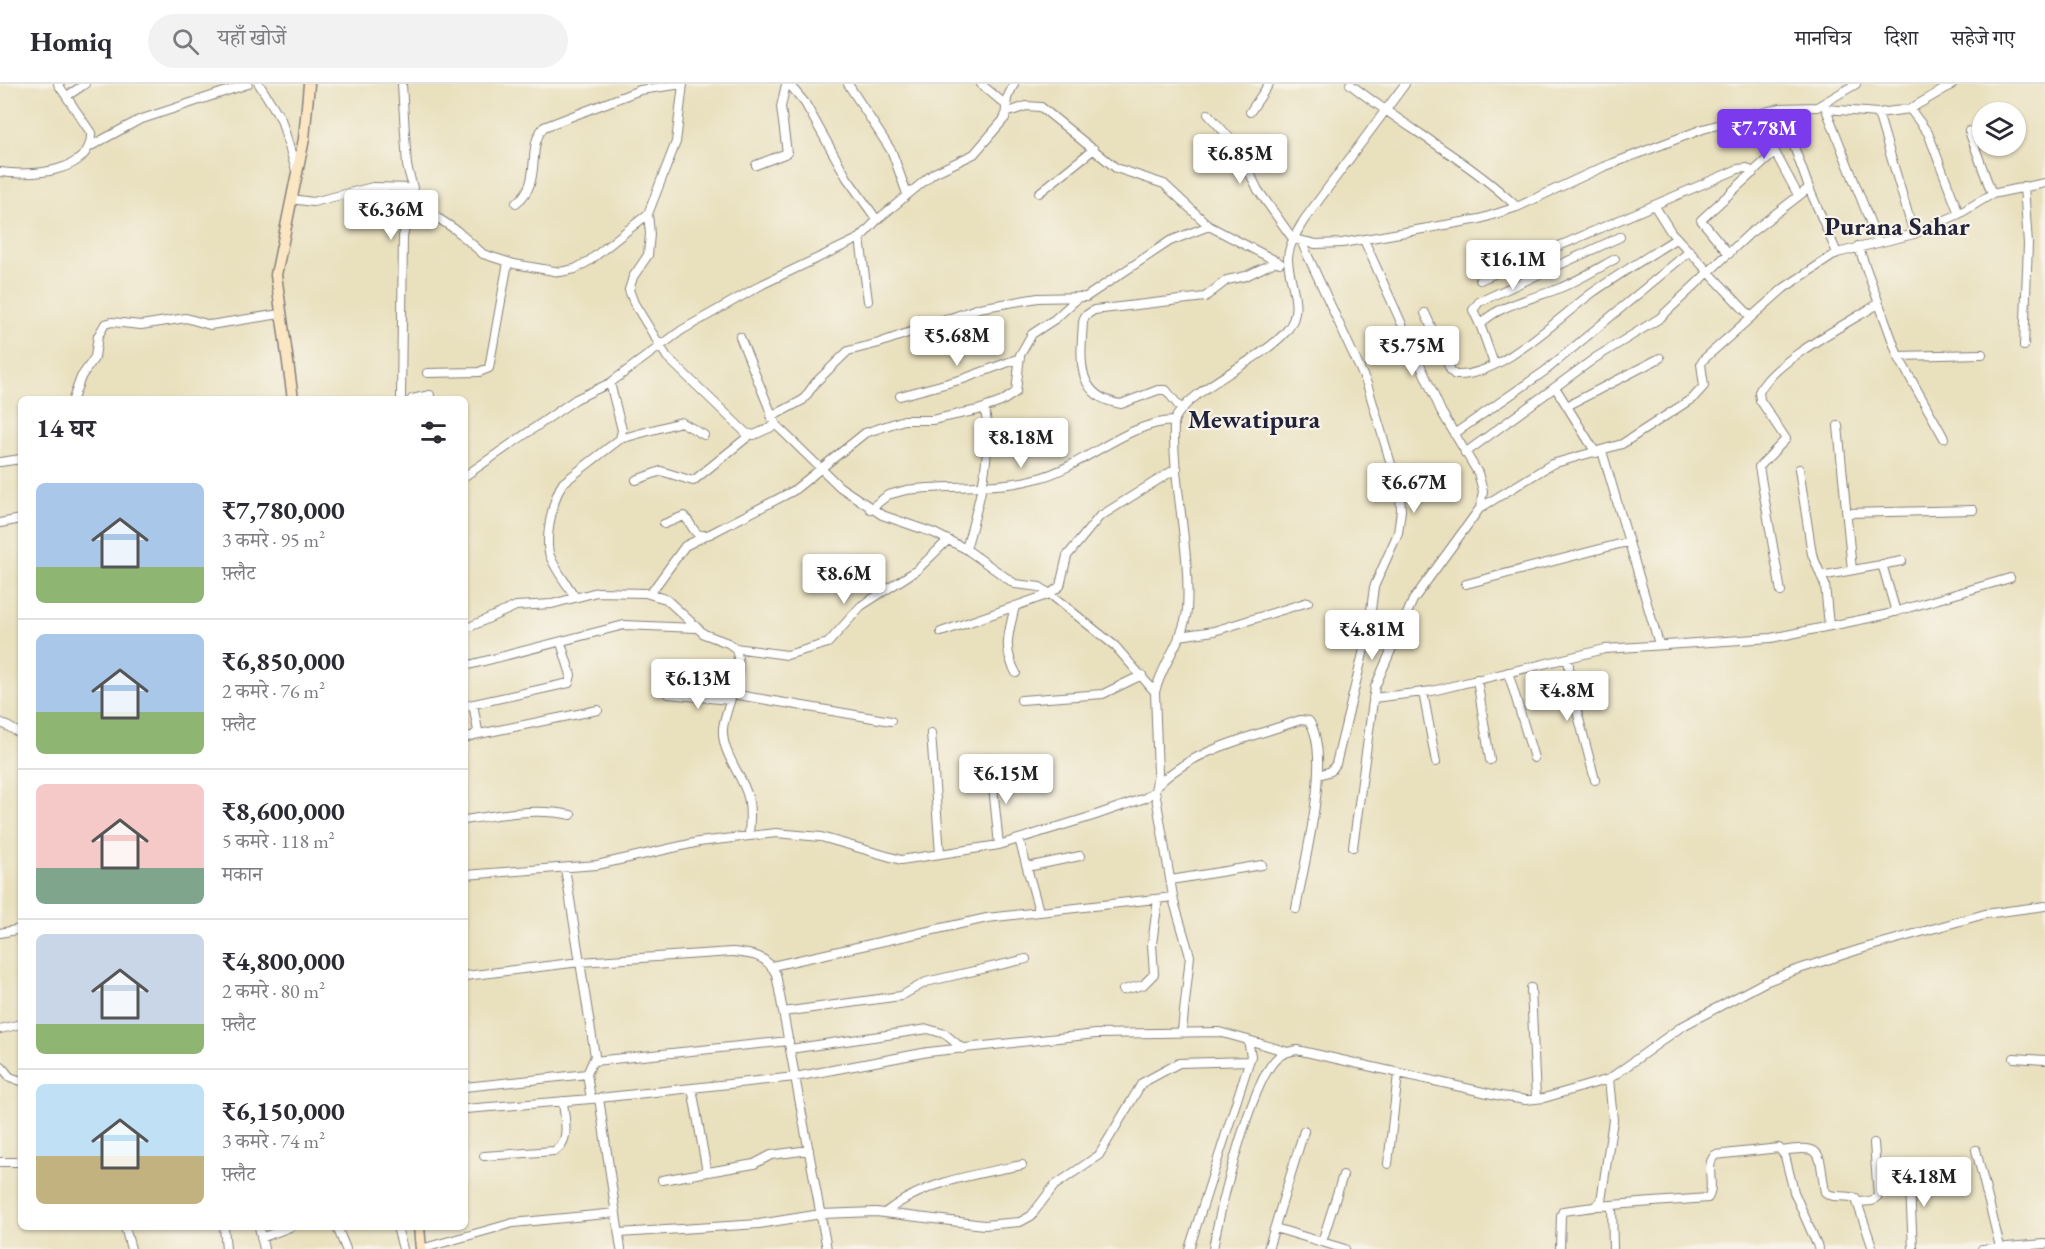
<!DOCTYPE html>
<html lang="hi">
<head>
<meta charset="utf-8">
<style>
	body { margin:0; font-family:"EB Garamond","Noto Serif Devanagari",serif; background:#f2f2f3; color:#2b2b33; height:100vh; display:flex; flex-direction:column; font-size:22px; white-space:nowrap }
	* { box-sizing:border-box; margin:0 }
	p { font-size:20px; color:#7c7c81 }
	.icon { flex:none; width:33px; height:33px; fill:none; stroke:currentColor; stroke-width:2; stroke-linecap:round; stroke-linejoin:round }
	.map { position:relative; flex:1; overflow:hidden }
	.sheet { position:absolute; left:18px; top:312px; width:450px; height:834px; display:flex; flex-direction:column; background:#fff; border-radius:9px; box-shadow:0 2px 4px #0004 }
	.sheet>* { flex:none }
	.fabs { position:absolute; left:1972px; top:18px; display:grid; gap:12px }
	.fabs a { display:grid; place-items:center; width:54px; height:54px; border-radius:50%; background:#fff; box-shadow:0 2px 4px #0004; font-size:30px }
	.price { position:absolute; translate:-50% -51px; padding:0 14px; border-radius:6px; background:#fff; color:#222; font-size:20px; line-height:39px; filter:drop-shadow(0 2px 3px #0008) }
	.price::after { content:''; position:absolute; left:50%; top:36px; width:18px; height:14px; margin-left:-9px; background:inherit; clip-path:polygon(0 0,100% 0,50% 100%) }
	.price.selected { background:#7c3aed; color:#fff }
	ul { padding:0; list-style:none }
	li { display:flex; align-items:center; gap:18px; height:150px; padding:0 18px }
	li+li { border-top:2px solid #e1e1e2 }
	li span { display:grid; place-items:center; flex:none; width:168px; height:120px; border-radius:9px; color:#555 }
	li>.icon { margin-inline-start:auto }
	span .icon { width:72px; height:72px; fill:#fffc; stroke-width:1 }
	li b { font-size:26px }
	h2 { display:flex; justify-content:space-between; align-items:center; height:72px; padding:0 18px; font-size:26px }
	header { display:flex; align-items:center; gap:36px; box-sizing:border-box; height:84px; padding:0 30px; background:#fff; border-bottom:2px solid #e1e1e2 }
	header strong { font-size:28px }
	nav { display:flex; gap:33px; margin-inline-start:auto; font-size:21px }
	.search { width:420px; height:54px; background:#f2f2f3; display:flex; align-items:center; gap:15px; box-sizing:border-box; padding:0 21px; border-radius:33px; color:#7c7c81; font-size:22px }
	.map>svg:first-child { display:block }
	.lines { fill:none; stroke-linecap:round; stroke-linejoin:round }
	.minor-casing { stroke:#86817c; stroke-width:10 }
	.secondary-casing { stroke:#86817c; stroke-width:13 }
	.minor { stroke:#fff; stroke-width:8 }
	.secondary { stroke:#fbe6c3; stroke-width:10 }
	.labels { text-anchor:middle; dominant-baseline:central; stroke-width:4.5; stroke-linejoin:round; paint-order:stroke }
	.district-label { font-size:26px; font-weight:bold; fill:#22223b; stroke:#f7f3e8 }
</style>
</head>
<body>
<header>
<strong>Homiq</strong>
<div class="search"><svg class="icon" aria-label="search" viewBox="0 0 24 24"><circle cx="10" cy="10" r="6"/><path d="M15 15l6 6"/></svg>यहाँ खोजें</div>
<nav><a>मानचित्र</a><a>दिशा</a><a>सहेजे गए</a></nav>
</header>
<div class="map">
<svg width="2045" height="1165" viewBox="0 0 2045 1165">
	<rect width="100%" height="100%" fill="#f7f3e8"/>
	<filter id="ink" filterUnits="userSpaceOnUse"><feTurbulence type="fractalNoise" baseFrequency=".0167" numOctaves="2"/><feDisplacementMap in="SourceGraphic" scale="12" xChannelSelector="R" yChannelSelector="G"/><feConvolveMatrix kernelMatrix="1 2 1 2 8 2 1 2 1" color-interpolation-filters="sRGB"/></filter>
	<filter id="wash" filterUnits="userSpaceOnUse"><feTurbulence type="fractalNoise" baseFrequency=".008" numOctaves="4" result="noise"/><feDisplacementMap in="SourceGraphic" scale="24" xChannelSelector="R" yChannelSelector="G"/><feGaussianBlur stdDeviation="1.35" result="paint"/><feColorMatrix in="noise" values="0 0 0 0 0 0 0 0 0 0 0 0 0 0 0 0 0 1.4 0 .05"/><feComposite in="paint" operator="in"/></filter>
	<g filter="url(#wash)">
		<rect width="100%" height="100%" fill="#e9e0bd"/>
	</g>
	<g filter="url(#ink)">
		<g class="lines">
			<defs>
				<path id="minor" d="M259 0 281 35 296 86
					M683 0 676 58 648 130 650 150 648 171 633 193 629 206 634 219 667 273 746 349 754 351 776 341
					M789 0 805 19 847 94 877 136
					M848 0 892 68 907 110
					M981 0 1007 22
					M1350 0C1404 43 1467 75 1517 123
					M67 12 85 0
					M1824 20 1878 158
					M1780 24 1809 104 1837 169
					M1826 25 1878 29 1910 25 1953 0
					M1910 25 1928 49 1959 130
					M1250 28 1269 0
					M1006 29 1026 22 1041 23 1116 84 1164 100 1209 142 1280 179
					M1754 29 1798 111
					M1878 29 1914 150
					M1208 30 1236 61 1258 106 1293 155 1316 160 1342 159 1480 135 1517 123 1603 83 1703 45 1780 24 1817 23 1856 0
					M1969 47 1992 110
					M89 63 139 36 248 0
					M756 81 787 69 781 23 786 0
					M0 88C27 92 93 90 91 49L58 0
					M2024 102 2028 160 2024 262
					M1039 109 1094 65
					M291 115 313 118 373 103 412 104
					M415 119 456 146 483 170 514 180 560 188 575 185 589 177 648 130
					M516 119C544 98 525 64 544 43L640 6 683 0
					M1654 121 1671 148 1751 233
					M860 154 868 217
					M1301 157 1367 300 1400 410 1401 426 1398 449 1374 503 1368 549 1336 680 1331 687 1319 691
					M1858 162 1898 272 1944 354
					M1729 170 1701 136 1774 69
					M1480 196 1738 85 1747 84 1753 89
					M1425 229 1451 287 1455 291C1499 294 1558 234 1592 209 1619 190 1649 172 1677 154
					M1481 243 1473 226 1479 218 1620 153
					M740 253 776 341 840 403 882 431 934 449 966 465 1015 500 1040 503 1050 510 1115 562 1155 608
					M1898 272 1982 270
					M1494 280 1481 243C1486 224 1542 212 1560 204 1579 196 1597 185 1615 175
					M427 289 479 288 489 284 508 178
					M1555 303 1596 369
					M900 312 963 295 1020 274
					M73 315 81 293 95 273 98 252 105 240 112 238 141 241 186 234 210 241 280 230
					M401 315 403 152 415 111 407 82 402 0
					M412 315 430 311
					M1567 322 1660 274
					M1182 326 1166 306H1158L1121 320C1074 313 1081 273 1083 238L1085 232 1094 226 1205 213 1227 196 1246 192 1277 177
					M771 333 803 316 816 298 848 267 879 259 979 224 1038 214 1086 213 1170 157 1209 142
					M1838 342 1852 486
					M1454 350 1545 287 1690 167
					M620 355 681 338 704 351
					M1602 367 1659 560
					M1465 369 1595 274 1660 234 1749 150 1809 104
					M0 378 21 375
					M1799 385 1812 470 1825 501 1829 542
					M465 392 576 315 610 299 682 246 763 200 860 154 877 136 934 89 974 70 1005 34 1007 14 1014 0
					M636 396 661 387 693 397 750 351
					M1480 424 1552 380 1622 360 1693 314 1704 302 1701 280 1704 275 1784 204 1837 169 1914 150 1959 130 1992 110 2045 99
					M870 425 888 411 906 406C950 400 997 406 1039 394 1084 382 1127 338 1174 337
					M1847 429 1973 426
					M0 439 21 435
					M664 440 684 432C694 441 693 456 710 450L793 407 865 349 904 336H932L978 326 1001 318 1016 308 1020 271 1032 250 1055 235 1079 213
					M966 465C979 418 993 373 985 324
					M1882 480 1896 528
					M1821 492 1902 477
					M1466 500 1627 458
					M1781 508 1759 383 1786 355 1760 316 1759 308C1774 277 1848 239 1878 220
					M650 510 685 462 703 453
					M575 513C567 500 556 487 550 472 544 456 553 413 563 399L620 355 622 346 610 299
					M1015 522C1009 549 1002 563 1016 589
					M465 545 516 522 552 520 597 508 645 509 666 515 704 550 728 559 735 564 787 571 828 559 861 522 917 486 948 456
					M941 548 1050 510 1060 502 1067 472 1099 433 1177 384
					M1179 552 1214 547 1308 518
					M735 564C747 590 726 618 723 644 721 669 742 690 748 713 751 726 750 737 749 750
					M1568 574 1572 608 1595 696
					M465 582 624 541 696 544
					M1508 588 1534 674
					M1477 595 1490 676
					M1423 608 1436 678
					M668 610 730 616
					M732 610 891 637
					M1373 614 1432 607 1605 565 1771 554 1884 531 2010 494
					M1021 616 1103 610 1142 591
					M465 622 569 599 571 591 561 559
					M0 638 21 650
					M931 649 940 770
					M474 651 598 626
					M465 654 474 651 478 647 473 620
					M991 683 999 761
					M1157 702C1192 665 1253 653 1300 636L1309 637C1333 672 1303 783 1296 825
					M1155 707 1174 818 1190 872 1182 947
					M465 736C502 730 535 724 571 731
					M1019 755 1039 827
					M1353 763 1375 603 1413 516 1480 424 1483 407 1478 389 1441 327 1364 156
					M1027 783 1080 772
					M565 784 595 972 587 990 591 1015 599 1014 621 1165
					M465 791 597 781 699 758 776 749 821 753 901 776 999 761 1093 732 1145 714 1155 707 1158 690 1155 608C1162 580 1184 555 1187 526 1191 463 1172 400 1174 337 1188 304 1266 275 1288 245 1305 223 1288 198 1288 174 1289 160 1297 148 1304 136L1405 0
					M1171 796 1262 781
					M0 849 21 845
					M772 882 987 834 1173 813
					M465 892 580 878 732 868C753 870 766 871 776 890L827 1165
					M1531 904 1536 1015
					M1123 906 1143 901 1154 890 1152 860 1158 815
					M783 928 901 912 926 898 1026 875
					M0 945 21 940
					M1248 956 1288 968
					M790 965 928 945 945 950 963 965
					M2014 974 2045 976
					M594 977 789 957
					M0 981 10 993 21 997
					M465 1003 587 990
					M692 1004 707 1088
					M599 1014 795 993 928 968 1096 950 1219 948 1248 956 1251 972 1189 1165
					M465 1025 591 1015
					M1976 1066 2000 1163
					M1782 1067C1826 1060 1818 1069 1825 1108 1834 1116 1846 1109 1856 1115L1873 1165
					M484 1072 554 1067C572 1058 564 1034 563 1017
					M0 1078H21
					M1388 1080 1398 990
					M1909 1084 1913 1165
					M662 1096 754 1080 771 1071 809 1066
					M1859 1118 1872 1117 1878 1112 1874 1059
					M1612 1121 1613 1165
					M1598 1122 1708 1114C1716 1101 1704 1082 1715 1071L1779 1064 1785 1072 1794 1108 1819 1165
					M886 1128C923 1098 976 1090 1022 1081
					M125 1143 131 1165
					M224 1143 226 1165
					M259 1143 264 1165
					M337 1143 346 1165
					M397 1143 403 1165
					M1275 1144 1345 1165
					M619 1149 759 1140 821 1130 876 1128 984 1141 1020 1138 1031 1132 1054 1102 1099 1071 1142 999 1179 979 1249 977
					M261 1154 290 1143
					M1322 1158 1343 1091
					M421 1165 513 1139 616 1129
					M1213 1165C1220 1125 1250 1001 1276 975 1282 969 1290 967 1297 966L1501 1012 1526 1016 1544 1014 1609 995 1681 943 1765 898 1793 887 1861 865 1985 830 2045 822
					M1268 1165 1304 1047
					M1560 1165 1561 1131 1563 1127 1594 1123 1601 1117 1613 1036 1609 995
					M1982 1165 2045 1160"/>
				<path id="secondary" d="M293 315 276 191 304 55 309 0
					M419 1143 421 1165"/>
			</defs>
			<use href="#minor" class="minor-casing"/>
			<use href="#secondary" class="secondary-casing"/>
			<use href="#minor" class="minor"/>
			<use href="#secondary" class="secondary"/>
		</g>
	</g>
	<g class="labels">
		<g class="district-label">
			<text x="1897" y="142">Purana Sahar</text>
			<text x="1254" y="335">Mewatipura</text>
		</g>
	</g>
</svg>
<div class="fabs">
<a><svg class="icon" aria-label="layers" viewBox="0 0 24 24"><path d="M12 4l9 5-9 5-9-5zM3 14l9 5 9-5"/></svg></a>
</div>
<b class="price selected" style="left:1764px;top:76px">₹7.78M</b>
<b class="price" style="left:1240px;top:101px">₹6.85M</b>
<b class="price" style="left:391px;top:157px">₹6.36M</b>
<b class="price" style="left:1513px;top:207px">₹16.1M</b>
<b class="price" style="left:957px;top:283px">₹5.68M</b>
<b class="price" style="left:1412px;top:293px">₹5.75M</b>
<b class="price" style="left:1021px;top:385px">₹8.18M</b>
<b class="price" style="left:1414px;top:430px">₹6.67M</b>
<b class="price" style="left:844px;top:521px">₹8.6M</b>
<b class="price" style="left:1372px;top:577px">₹4.81M</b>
<b class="price" style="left:698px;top:626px">₹6.13M</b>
<b class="price" style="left:1567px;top:638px">₹4.8M</b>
<b class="price" style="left:1006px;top:721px">₹6.15M</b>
<b class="price" style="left:1924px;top:1124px">₹4.18M</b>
<section class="sheet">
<h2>14 घर<svg class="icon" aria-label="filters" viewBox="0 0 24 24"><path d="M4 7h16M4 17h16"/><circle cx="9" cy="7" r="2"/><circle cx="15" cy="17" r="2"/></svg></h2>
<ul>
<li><span style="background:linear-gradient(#a9c7e8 70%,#8fb573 0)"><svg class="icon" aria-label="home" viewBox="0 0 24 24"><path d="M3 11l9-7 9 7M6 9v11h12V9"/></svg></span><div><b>₹7,780,000</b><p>3 कमरे · 95 m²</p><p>फ़्लैट</p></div></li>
<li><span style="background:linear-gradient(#a9c7e8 65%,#8fb573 0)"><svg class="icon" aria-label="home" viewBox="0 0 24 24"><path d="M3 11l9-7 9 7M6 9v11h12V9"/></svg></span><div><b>₹6,850,000</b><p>2 कमरे · 76 m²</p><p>फ़्लैट</p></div></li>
<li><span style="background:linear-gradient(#f6c9c9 70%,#7fa58c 0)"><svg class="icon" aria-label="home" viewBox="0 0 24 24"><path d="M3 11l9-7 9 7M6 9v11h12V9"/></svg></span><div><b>₹8,600,000</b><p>5 कमरे · 118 m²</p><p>मकान</p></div></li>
<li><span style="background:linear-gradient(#c9d6e8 75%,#8fb573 0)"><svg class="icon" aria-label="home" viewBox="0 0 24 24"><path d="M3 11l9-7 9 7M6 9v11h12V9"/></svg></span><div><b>₹4,800,000</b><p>2 कमरे · 80 m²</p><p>फ़्लैट</p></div></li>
<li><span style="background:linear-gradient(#bfe0f5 60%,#c2b280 0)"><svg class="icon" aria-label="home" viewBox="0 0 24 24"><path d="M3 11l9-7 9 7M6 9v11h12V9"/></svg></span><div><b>₹6,150,000</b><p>3 कमरे · 74 m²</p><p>फ़्लैट</p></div></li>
</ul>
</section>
</div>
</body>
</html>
